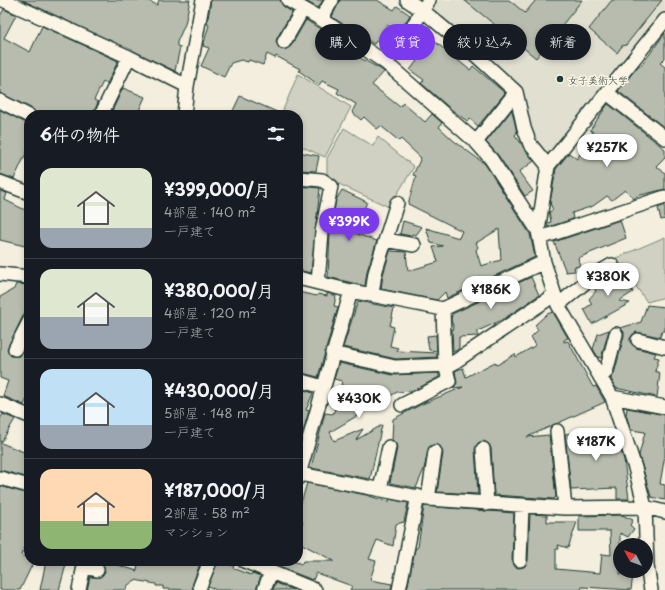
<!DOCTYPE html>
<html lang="ja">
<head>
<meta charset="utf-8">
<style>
	body { margin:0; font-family:"Playpen Sans","Klee One",sans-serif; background:#20242c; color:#f1f3f6; height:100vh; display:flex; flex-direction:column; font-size:15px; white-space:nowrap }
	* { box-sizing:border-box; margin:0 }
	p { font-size:13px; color:#9ea1a6 }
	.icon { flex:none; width:22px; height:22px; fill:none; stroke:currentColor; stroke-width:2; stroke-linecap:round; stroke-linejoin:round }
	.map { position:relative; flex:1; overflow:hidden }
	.drawer { position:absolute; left:24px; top:110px; width:279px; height:456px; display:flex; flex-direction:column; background:#171b24; border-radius:16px; box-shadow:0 2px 6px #0003 }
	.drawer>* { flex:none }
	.banner { position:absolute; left:315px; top:24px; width:290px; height:36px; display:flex; gap:8px }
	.needle { width:26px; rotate:311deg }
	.fabs { position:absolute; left:613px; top:538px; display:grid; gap:8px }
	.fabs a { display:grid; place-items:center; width:40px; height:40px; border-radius:50%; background:#171b24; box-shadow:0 2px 6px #0003; font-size:20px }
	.price { position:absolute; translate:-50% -34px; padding:0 9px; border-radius:14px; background:#fff; color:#222; font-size:13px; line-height:26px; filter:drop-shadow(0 1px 2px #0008) }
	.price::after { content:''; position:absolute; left:50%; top:24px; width:12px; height:9px; margin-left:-6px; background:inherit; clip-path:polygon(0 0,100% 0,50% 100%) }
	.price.current { background:#7c3aed; color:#fff }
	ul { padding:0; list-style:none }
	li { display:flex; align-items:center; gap:12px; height:100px; padding:0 16px }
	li+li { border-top:1px solid #363941 }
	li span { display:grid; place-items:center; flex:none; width:112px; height:80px; border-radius:12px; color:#555 }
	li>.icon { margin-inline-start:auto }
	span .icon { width:48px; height:48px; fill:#fffc; stroke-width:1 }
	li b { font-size:17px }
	h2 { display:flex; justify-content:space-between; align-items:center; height:48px; padding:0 16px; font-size:17px }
	.chip { padding:0 14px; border-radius:18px; background:#171b24; box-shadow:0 2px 6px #0003; font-size:14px; line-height:36px }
	.chip.current { background:#7c3aed; color:#fff }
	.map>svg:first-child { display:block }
	.built { fill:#e1dfd0 }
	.green { fill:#d0d1c2; stroke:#78877b }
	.building { fill:#b8bcae; stroke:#1f3d34; fill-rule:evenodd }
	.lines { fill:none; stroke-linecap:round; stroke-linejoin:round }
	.minor-casing { stroke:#1f3d34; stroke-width:16 }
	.minor { stroke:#fcf5e5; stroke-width:13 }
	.poi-dot { fill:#1f3d34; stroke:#fcf5e5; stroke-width:1.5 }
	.labels { text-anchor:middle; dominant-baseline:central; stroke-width:3; stroke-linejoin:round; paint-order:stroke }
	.poi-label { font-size:10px; fill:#1f3d34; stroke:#fcf5e5; text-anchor:start }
</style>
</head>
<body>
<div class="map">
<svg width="665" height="590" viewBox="0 0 665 590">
	<rect width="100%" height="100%" fill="#f3eede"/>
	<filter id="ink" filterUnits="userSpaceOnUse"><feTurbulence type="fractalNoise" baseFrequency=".025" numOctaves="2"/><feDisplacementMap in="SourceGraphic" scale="8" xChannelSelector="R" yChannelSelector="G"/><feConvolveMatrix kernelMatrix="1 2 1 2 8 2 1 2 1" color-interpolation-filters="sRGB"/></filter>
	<g filter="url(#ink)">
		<path class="built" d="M438 0H665V12L548 155 541 149 531 132 526 110 431 12Z"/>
		<path class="green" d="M298 74 351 107 325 157 298 145V115H281Z
			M344 128 373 146 378 137 414 167 389 207 341 185 327 175V158Z
			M665 237V297L647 302 616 258Z"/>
		<path class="building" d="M22 0H147L157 5 159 0H190L185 24 177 42V46L180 47 175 71Z
			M211 0H280L284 7 292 12 277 38 276 42 280 49 284 50 291 46 306 20 347 46 344 49 382 70 384 72 372 85 400 107 403 103 425 122 432 114 442 123 439 127 454 141 485 164 530 234 535 257 447 298 445 292 437 300 381 289 383 275 390 251 406 252 408 271 438 262 433 247 443 246 431 243 426 228 459 238 462 231 408 204 416 176 413 175 421 158 401 139 399 141 381 126 377 129 364 117 361 120 352 112 356 104 337 93 339 89 322 81 319 85 299 71 300 69 276 56 275 58 267 54 263 65 249 60 248 62 241 60 231 63 224 77 201 66 209 48 203 46 209 25 207 24ZM499 229 501 260 481 266 476 250 478 247 476 243Z
			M304 0H323L318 8Z
			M340 0H377L394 10 397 6 410 15 399 32 387 25 374 44 332 17Z
			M464 0H509L525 13 536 0H582L536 58Z
			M612 0H662L626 45 622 46 617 53 589 29Z
			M4 9 16 15 4 38 30 52 42 26 118 61 107 84 103 82 94 100 98 102 93 115H37L33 109 0 93V16Z
			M665 33V58L660 63 665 67V128L618 91 639 65 641 66Z
			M433 40 470 70 473 66 505 93 478 126 470 119 467 121 452 110 421 83 424 80 410 70Z
			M123 88 145 97 137 115H110Z
			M240 96 284 115H231Z
			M608 104 665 149V157L656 166 665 173V189L637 196 634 199 625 190 612 200 607 196 593 206 572 213 573 219 548 227 547 223 551 222 549 212 553 210 550 203 556 169 569 153 577 159 593 132 590 130Z
			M0 110 29 124V147L14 179 0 174Z
			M512 110 517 133 515 135 534 161 519 172 533 191 525 196 498 155 486 142Z
			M298 152 319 156 316 171 298 170Z
			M298 186 320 188 311 273 298 270Z
			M342 190 367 202 357 225 335 226 377 241 367 271 365 286 328 277 330 233 336 200Z
			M0 191 7 193 5 200 29 212V247L0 240Z
			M665 205V219L661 220 658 208Z
			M620 220 626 238 578 258 580 266 574 267 575 271 566 272 554 242Z
			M403 221 422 227 416 235 412 234 411 236 400 234Z
			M620 270 633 292 619 301 630 303 592 324 584 309 592 304 589 299 596 291 593 286Z
			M531 277 539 295 502 320 478 331V336L459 337V349L453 352 452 329H454L451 320 452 314Z
			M16 284 29 285V297L25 312 7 349 11 356H19L29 339V395L24 405 3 396 8 381 0 378V297L14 289Z
			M298 292 317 296 318 294 327 296V293L336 296 334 306 338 307 318 377 298 372Z
			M358 301 394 308 390 326 394 327 390 346 398 348 397 351 437 353V357L396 359 343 347Z
			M647 305 665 307V331H662L660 337 636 332 630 338V342L636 348 656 353 654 357 659 358 655 371 660 373 657 397 616 388 611 379 614 374 624 336V332L620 328 641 322Z
			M553 312 568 338 564 340V342L568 341 593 387 596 386 605 402 527 437 549 435 556 497 554 499 494 495 491 448 489 444 483 441 478 443 475 449 478 494 437 492 443 453 440 446 436 444 429 447 424 469 416 488 390 483 397 448 396 444 392 440 393 419 420 405 463 387 453 388 457 383 455 371 457 370 463 368 466 377 495 362 497 365 515 354 516 357 536 345 531 337 538 330 535 325 547 314Z
			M609 330 601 358 598 357 593 349 598 334Z
			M436 335 437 351 429 350 427 336Z
			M339 363 393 375 439 373V377L413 391 397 392 330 432 334 441 363 429 356 440 382 425 370 479 311 468 325 413 333 414 344 386 341 385 342 381 334 379Z
			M298 388 313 393 306 410 309 411 298 449Z
			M627 408 665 415V455L660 484 665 485V500L651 497 639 455 645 432 631 430 626 415Z
			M3 414 15 419 1 443 29 454V478L0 470V419Z
			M605 430V436L615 433 624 460 629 499H617V488L571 490 565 434Z
			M307 483 366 495 389 502V499L408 503 404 522 396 524 393 546 377 540 369 559 376 561 370 580 392 584 391 590H350L352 586 316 573 313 580 266 562 292 561 302 564 303 561H334L298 542V532L303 522 298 521V513Z
			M0 486 29 494V537L21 555 29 559V561H34L20 590H0Z
			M424 506 514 513 512 560 515 567 519 568 524 567 528 561 530 514 547 515V522H577L568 548 558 545 559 549H556V569L600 573 602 554 611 555 610 531H579V516L622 515 633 520 630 525 634 529 628 537 620 533V574L633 575 631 590 582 587 581 590H407L415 549 418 547Z
			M46 561H67L59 590H40Z
			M95 561H106L137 571 138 561H201L193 583V590L163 589V586H156V584L135 580 127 586 126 590H87L90 577H100L105 572 103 564Z
			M218 561 234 566 233 568 251 575 252 573 261 576 256 590H216L208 586Z
			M276 583 294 590H273Z"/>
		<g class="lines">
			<defs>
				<path id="minor" d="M3 0 129 57 187 86
					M288 0 321 19 386 63 476 142 491 159 538 231
					M407 0 422 10 470 50 516 92 524 128 530 144 548 166 538 231 544 262 558 305 612 397 635 468 645 507 647 566 651 590
					M321 19 332 0
					M284 42 303 9
					M386 63 408 34 429 0
					M607 93 665 138
					M0 101 29 116
					M101 115 129 57
					M184 115 187 86 203 0
					M476 142 516 92
					M548 166 665 20
					M298 178 322 180 331 186 322 232 318 283
					M0 182 29 193
					M540 238 665 197
					M386 240 414 245
					M0 274 29 277
					M298 278 351 291 298 478
					M351 291 443 309
					M372 294 375 273 397 203
					M558 305 593 276 612 265
					M638 340 665 347
					M15 349 29 322
					M332 353 395 367 450 365 554 295
					M600 377 606 372 616 334
					M298 380 323 387
					M612 397 665 407
					M0 404 29 416
					M402 405 449 381 445 364 443 309 544 262
					M557 431 565 508
					M483 449 487 504
					M300 474 428 499 565 508 645 507 665 512
					M0 478 29 486
					M380 489 389 447
					M428 499 435 452
					M520 560 522 505
					M244 561 315 590
					M84 567 97 570
					M200 586 210 561
					M79 590 85 561
					M264 590 271 572
					M399 590 418 496"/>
			</defs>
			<use href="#minor" class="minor-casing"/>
			<use href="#minor" class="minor"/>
		</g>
	</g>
	<circle class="poi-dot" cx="560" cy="79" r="4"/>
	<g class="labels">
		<g class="poi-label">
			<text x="568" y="79">女子美術大学</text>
		</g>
	</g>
</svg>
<div class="fabs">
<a><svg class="needle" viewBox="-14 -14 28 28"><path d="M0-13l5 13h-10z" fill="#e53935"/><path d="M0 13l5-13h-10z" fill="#9ea1a6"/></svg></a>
</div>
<b class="price" style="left:607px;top:168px">¥257K</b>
<b class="price current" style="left:349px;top:242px">¥399K</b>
<b class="price" style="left:608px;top:297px">¥380K</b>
<b class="price" style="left:491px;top:310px">¥186K</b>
<b class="price" style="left:359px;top:419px">¥430K</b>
<b class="price" style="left:596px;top:462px">¥187K</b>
<div class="banner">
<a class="chip">購入</a>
<a class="chip current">賃貸</a>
<a class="chip">絞り込み</a>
<a class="chip">新着</a>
</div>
<section class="drawer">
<h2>6件の物件<svg class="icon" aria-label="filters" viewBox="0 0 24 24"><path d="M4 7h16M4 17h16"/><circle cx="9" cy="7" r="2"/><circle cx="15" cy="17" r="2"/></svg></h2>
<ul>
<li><span style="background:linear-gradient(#dfe7d0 75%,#9aa5b1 0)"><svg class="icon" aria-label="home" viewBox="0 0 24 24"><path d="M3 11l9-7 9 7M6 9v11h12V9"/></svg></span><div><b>¥399,000/月</b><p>4部屋 · 140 m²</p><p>一戸建て</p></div></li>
<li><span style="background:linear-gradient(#dfe7d0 60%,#9aa5b1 0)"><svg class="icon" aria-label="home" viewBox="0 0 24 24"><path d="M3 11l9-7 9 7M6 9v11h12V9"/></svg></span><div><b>¥380,000/月</b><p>4部屋 · 120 m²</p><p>一戸建て</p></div></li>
<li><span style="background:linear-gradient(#bfe0f5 70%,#9aa5b1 0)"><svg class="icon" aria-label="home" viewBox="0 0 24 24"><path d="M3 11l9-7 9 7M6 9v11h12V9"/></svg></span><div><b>¥430,000/月</b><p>5部屋 · 148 m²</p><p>一戸建て</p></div></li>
<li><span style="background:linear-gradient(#ffd9b3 65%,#8fb573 0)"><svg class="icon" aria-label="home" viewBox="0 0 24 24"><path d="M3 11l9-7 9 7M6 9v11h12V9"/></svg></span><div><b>¥187,000/月</b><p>2部屋 · 58 m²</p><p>マンション</p></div></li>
</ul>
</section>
</div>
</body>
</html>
